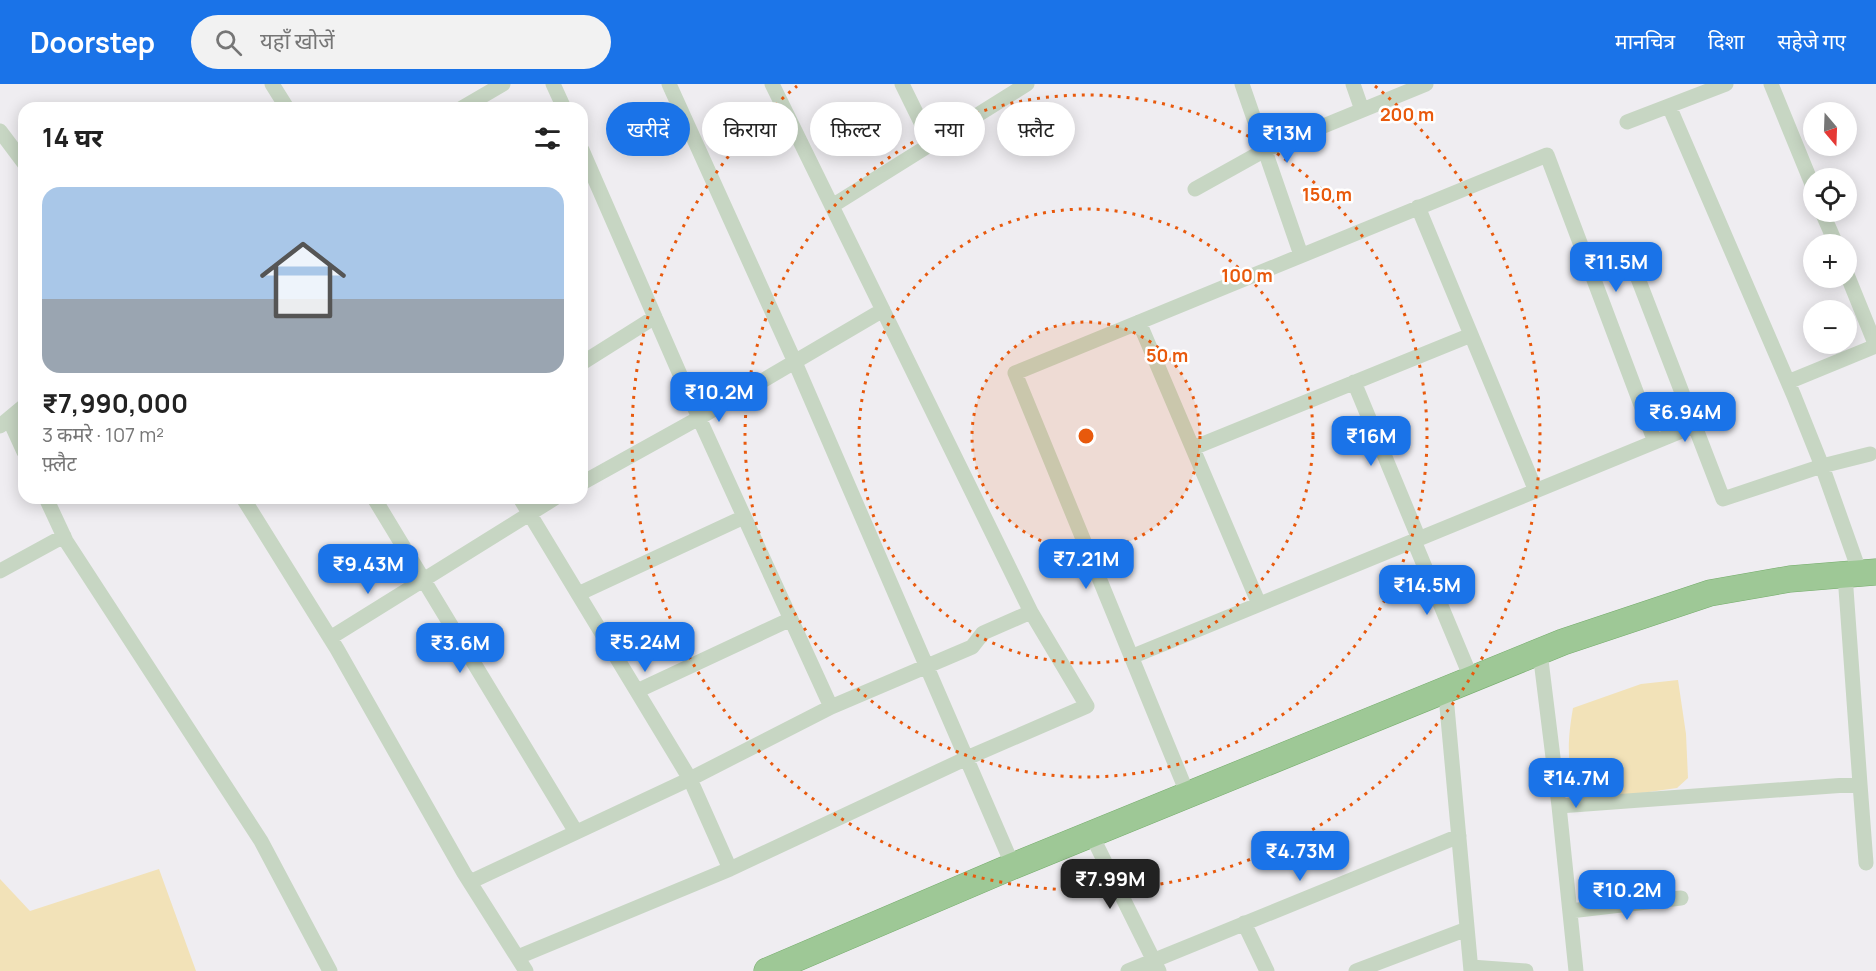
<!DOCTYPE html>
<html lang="hi">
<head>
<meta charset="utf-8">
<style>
	body { margin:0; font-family:Manrope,"Noto Sans Devanagari",sans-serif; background:#f2f2f2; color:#222; height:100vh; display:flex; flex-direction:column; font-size:22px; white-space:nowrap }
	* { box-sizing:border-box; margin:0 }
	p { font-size:20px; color:#767676 }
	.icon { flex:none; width:33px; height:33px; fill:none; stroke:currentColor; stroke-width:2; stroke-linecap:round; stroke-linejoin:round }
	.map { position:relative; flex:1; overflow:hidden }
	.panel { position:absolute; left:18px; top:18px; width:570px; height:402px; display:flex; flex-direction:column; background:#fff; border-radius:18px; box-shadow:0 3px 15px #0003 }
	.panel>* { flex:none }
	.guide { position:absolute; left:606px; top:18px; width:570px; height:54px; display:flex; gap:12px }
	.needle { width:39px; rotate:161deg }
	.fabs { position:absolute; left:1803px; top:18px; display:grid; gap:12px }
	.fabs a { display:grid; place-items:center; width:54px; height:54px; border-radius:50%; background:#fff; box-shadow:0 3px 15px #0003; font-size:30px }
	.price { position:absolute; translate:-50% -51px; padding:0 14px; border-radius:12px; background:#1a73e8; color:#fff; font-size:20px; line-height:39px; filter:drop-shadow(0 2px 3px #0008) }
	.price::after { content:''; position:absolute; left:50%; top:36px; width:18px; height:14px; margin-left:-9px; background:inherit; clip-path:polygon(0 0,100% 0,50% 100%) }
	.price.active { background:#222; color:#fff }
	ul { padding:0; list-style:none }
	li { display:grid; align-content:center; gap:12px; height:318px; padding:0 24px }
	li span { display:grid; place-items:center; height:186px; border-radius:18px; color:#555 }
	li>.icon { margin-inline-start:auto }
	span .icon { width:108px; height:108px; fill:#fffc; stroke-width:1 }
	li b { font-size:26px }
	h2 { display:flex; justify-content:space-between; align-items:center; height:72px; padding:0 24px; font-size:26px }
	.chip { padding:0 21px; border-radius:27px; background:#fff; box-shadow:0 3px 15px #0003; font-size:21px; line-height:54px }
	.chip.active { background:#1a73e8; color:#fff }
	header { display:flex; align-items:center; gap:36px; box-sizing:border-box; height:84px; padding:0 30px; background:#1a73e8; color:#fff }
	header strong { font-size:28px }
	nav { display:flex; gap:33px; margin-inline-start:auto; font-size:21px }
	.search { width:420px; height:54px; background:#f2f2f2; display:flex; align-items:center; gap:15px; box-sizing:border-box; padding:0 21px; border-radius:33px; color:#767676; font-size:22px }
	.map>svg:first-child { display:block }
	.green { fill:#f2e2b8 }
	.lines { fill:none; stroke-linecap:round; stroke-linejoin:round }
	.trunk-casing { stroke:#76ad6c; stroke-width:27 }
	.minor { stroke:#c7d6c3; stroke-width:15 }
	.trunk { stroke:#9ec896; stroke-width:26 }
	.ring { fill:none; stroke:#e8590c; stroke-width:3; stroke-dasharray:3 6 }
	.centre { fill:#e8590c; stroke:#fff; stroke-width:3 }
	.ring-label { font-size:18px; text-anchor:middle; font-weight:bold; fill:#e8590c; stroke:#fff; stroke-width:5; stroke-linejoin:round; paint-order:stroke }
</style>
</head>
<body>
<header>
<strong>Doorstep</strong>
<div class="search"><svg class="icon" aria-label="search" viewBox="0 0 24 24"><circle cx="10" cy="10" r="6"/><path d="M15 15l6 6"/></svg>यहाँ खोजें</div>
<nav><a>मानचित्र</a><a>दिशा</a><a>सहेजे गए</a></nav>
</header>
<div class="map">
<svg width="1876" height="887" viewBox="0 0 1876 887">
	<rect width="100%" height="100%" fill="#efedf1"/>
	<path class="green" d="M1678 596 1686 650 1688 694 1677 704 1599 715 1576 712C1567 678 1567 659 1573 624L1641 600Z
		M159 785 196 887H0V795L30 827Z"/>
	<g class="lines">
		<defs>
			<path id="trunk" d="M767 887 1013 782 1563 558 1710 509 1790 495 1876 488"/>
		</defs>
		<use href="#trunk" class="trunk-casing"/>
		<path class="minor" d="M272 0 287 24
			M553 0 564 24
			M669 0 794 276 1013 782
			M902 0 932 61
			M1242 0 1301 171
			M1353 0 1362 26
			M1771 0 1814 105
			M1669 22 1794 312 1822 382 1860 489
			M462 24 503 0
			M1627 38 1726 0
			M0 47 24 79
			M582 66 699 334 831 623
			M1195 105 1265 66 1426 0
			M832 122 1027 0
			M1418 123 1536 407
			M1822 128 1836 160
			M1629 171 1723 415 1822 382 1870 370
			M1846 188 1876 262
			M1139 238 1259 520
			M582 279 655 233
			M1354 298 1419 455
			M1788 298 1876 262
			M9 335 24 368
			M0 342 24 322
			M1193 364 1471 251
			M582 399 699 334 883 226
			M46 414 66 457 261 757 330 887
			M243 414 337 565 464 789 526 887
			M374 414 576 748
			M520 414 690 695 730 785
			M1414 457 1472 596
			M0 487 64 452
			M1845 491 1860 700
			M578 510 744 433
			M330 554 555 414
			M1540 568 1559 722 1576 887
			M1131 573 1696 341
			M637 607 791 535
			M1447 623 1471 887
			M1188 711 1015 289 1547 71 1655 358
			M1559 722 1860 700 1866 779
			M1091 750 1159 887
			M470 798 690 695 831 623 972 563 983 549 1031 528
			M1570 827 1681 814
			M1244 839 1267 887
			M518 873 730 785 967 674 1087 622 1031 528 772 0
			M1471 883 1526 887
			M1128 887 1459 752
			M1356 887 1467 845"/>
		<use href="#trunk" class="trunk"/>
	</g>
	<circle cx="1086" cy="352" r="114" fill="#e8590c" fill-opacity=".12"/>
	<g class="ring">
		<circle cx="1086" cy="352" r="114"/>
		<circle cx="1086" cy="352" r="227"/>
		<circle cx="1086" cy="352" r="341"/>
		<path d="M1375 2A454 454 0 1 1 797 2"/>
	</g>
	<circle cx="1086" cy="352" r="9" class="centre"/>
	<g class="ring-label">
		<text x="1407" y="37">200 m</text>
		<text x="1327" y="117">150 m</text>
		<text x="1247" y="198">100 m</text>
		<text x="1167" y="278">50 m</text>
	</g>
</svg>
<div class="fabs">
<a><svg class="needle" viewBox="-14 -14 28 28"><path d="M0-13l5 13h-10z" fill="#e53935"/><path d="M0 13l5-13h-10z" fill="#767676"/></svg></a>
<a><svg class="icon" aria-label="locate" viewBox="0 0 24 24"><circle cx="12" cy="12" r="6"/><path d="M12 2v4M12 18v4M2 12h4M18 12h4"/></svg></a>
<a>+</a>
<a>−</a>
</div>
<b class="price" style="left:1287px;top:80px">₹13M</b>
<b class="price" style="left:1616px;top:209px">₹11.5M</b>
<b class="price" style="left:719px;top:339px">₹10.2M</b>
<b class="price" style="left:1685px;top:359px">₹6.94M</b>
<b class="price" style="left:1371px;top:383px">₹16M</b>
<b class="price" style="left:1086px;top:506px">₹7.21M</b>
<b class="price" style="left:368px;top:511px">₹9.43M</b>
<b class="price" style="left:1427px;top:532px">₹14.5M</b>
<b class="price" style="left:645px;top:589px">₹5.24M</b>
<b class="price" style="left:460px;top:590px">₹3.6M</b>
<b class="price" style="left:1576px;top:725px">₹14.7M</b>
<b class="price" style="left:1300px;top:798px">₹4.73M</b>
<b class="price active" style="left:1110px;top:826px">₹7.99M</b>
<b class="price" style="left:1627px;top:837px">₹10.2M</b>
<div class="guide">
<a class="chip active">खरीदें</a>
<a class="chip">किराया</a>
<a class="chip">फ़िल्टर</a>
<a class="chip">नया</a>
<a class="chip">फ़्लैट</a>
</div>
<section class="panel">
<h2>14 घर<svg class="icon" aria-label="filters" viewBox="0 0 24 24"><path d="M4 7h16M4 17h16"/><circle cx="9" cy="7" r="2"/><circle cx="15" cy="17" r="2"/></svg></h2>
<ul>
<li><span style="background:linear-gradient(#a9c7e8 60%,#9aa5b1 0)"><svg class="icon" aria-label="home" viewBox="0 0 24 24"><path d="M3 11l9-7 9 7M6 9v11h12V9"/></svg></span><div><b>₹7,990,000</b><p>3 कमरे · 107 m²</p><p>फ़्लैट</p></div></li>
</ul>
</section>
</div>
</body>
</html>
